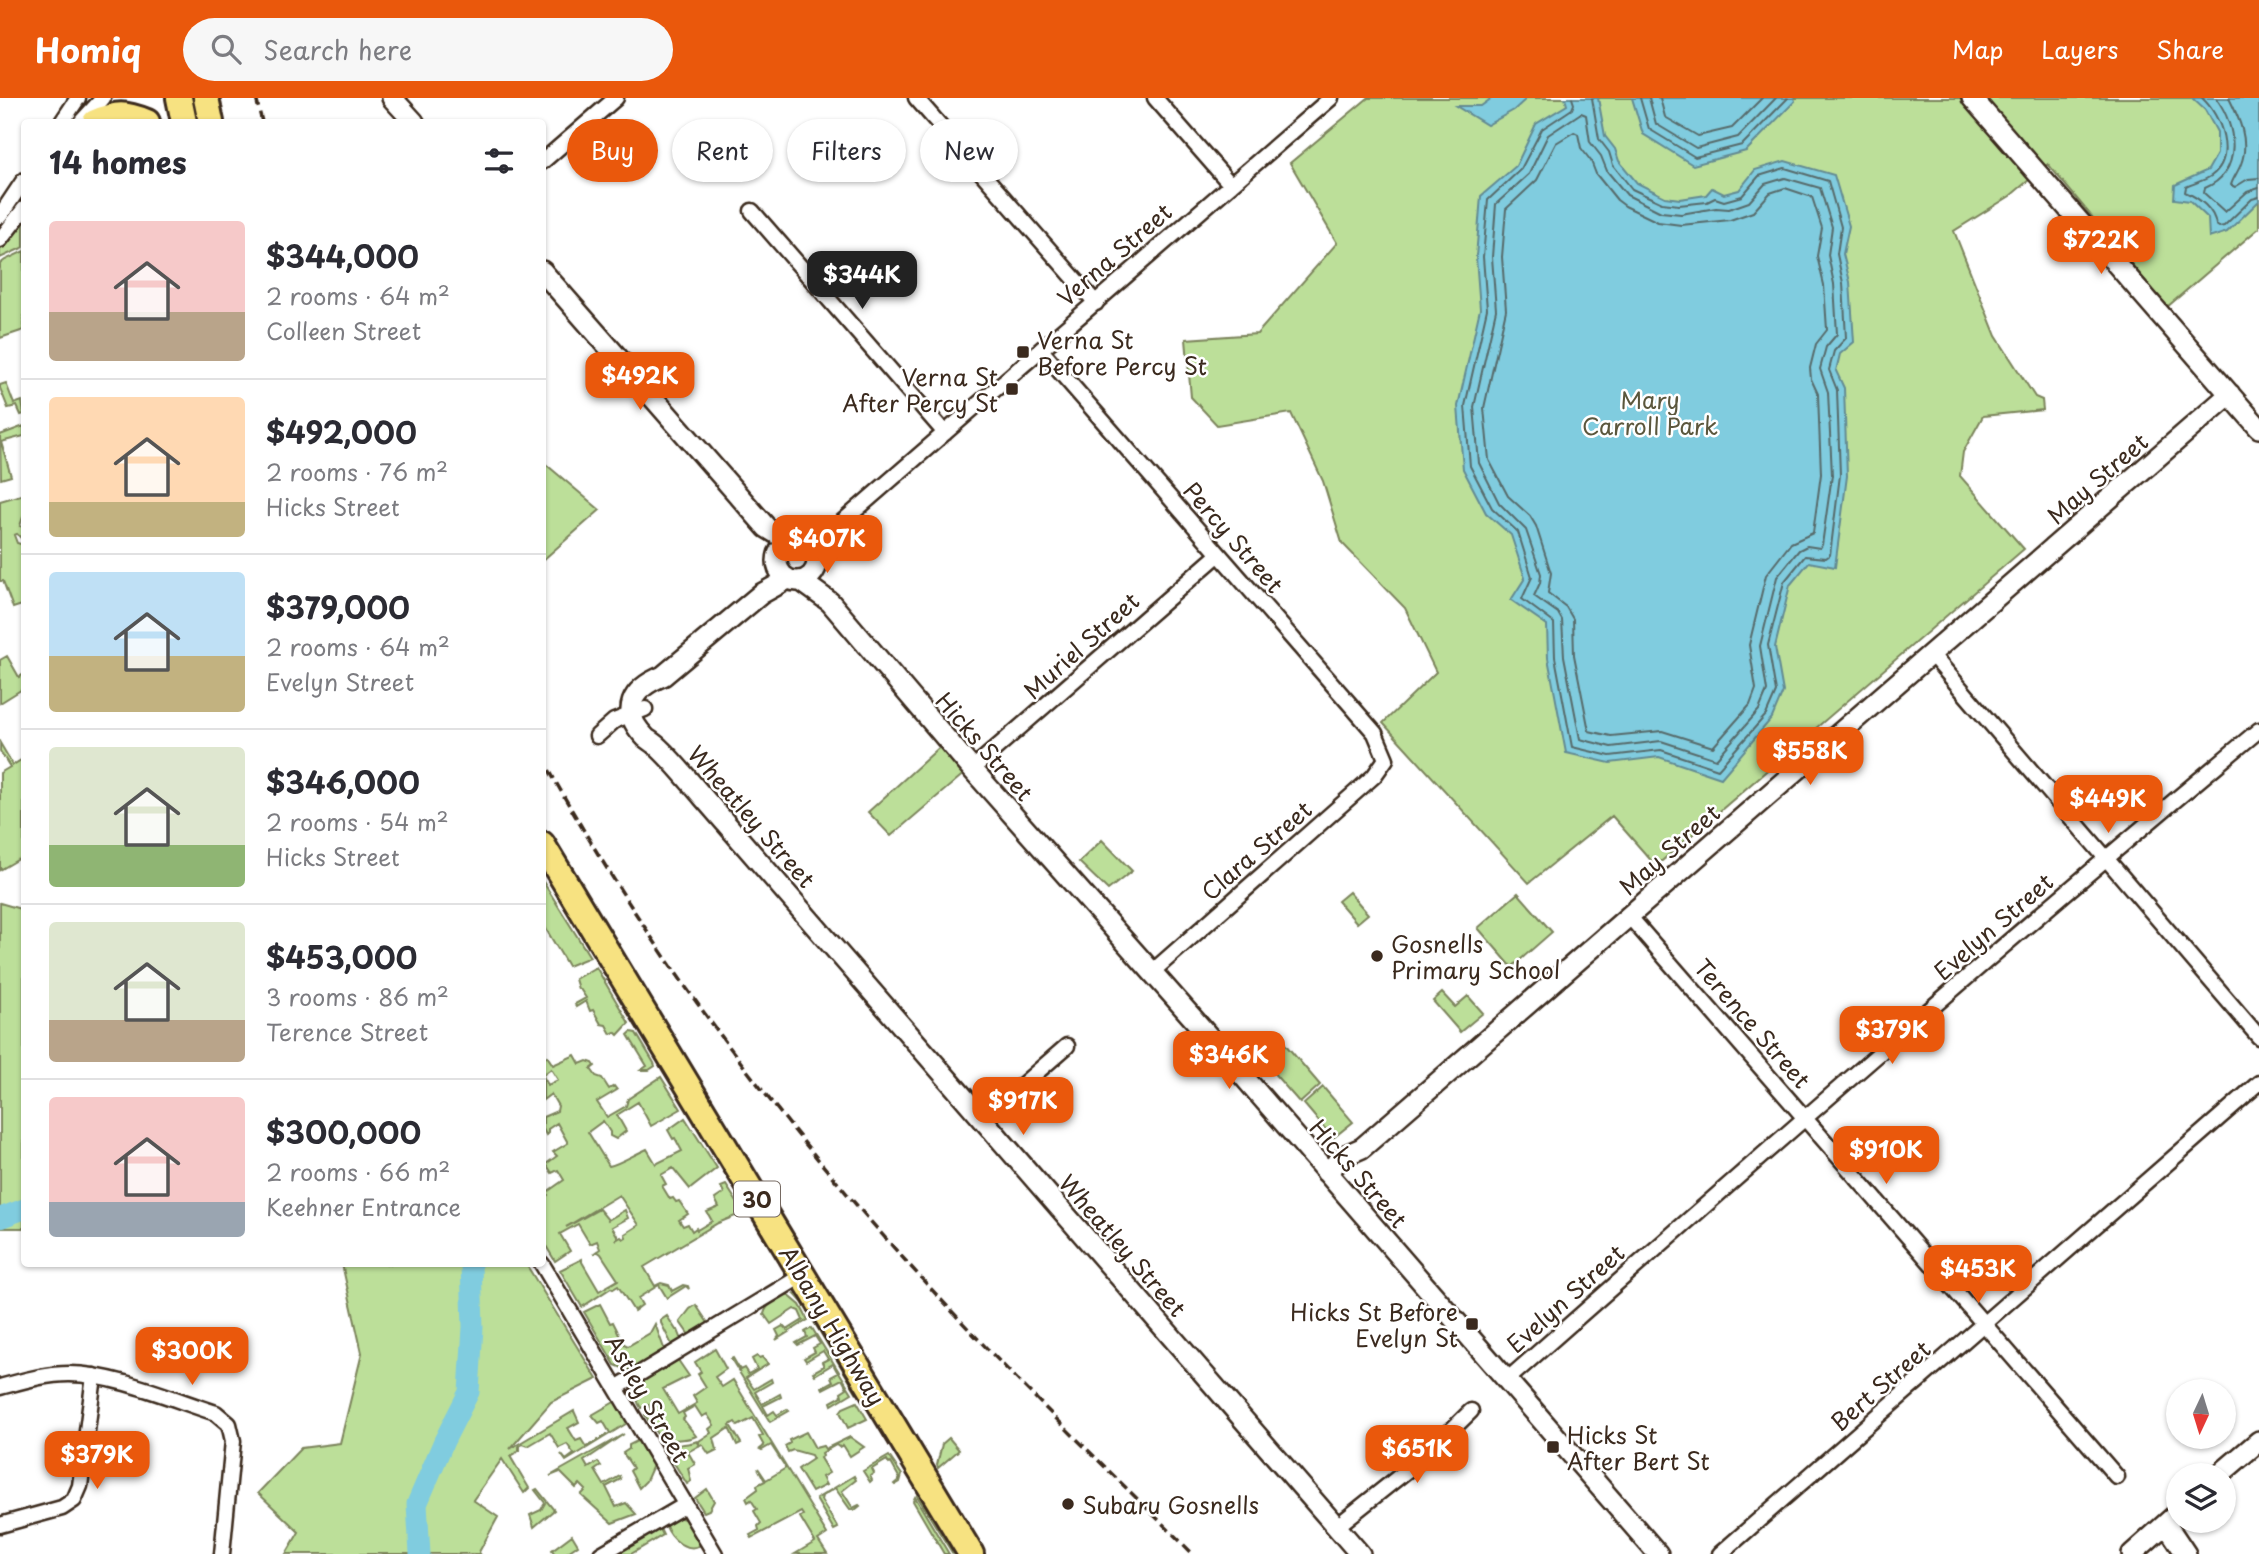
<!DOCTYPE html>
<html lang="en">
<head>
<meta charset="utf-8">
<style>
	body { margin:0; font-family:"Playpen Sans",sans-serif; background:#f7f7f7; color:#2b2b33; height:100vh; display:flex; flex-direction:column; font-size:26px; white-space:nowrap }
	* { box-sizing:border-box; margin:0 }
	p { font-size:23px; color:#7c7c81 }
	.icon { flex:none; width:38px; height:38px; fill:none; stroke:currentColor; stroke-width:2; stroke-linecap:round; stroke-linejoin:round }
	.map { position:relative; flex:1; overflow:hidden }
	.details { position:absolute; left:21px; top:21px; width:525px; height:1148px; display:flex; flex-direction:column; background:#fff; border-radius:7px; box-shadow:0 2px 5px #0004 }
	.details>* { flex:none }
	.hud { position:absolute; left:567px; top:21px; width:665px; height:63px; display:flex; gap:14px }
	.needle { width:46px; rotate:184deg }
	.controls { position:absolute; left:2166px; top:1281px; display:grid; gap:14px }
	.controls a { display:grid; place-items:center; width:70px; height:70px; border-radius:50%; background:#fff; box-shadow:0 2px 5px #0004; font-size:35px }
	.price { position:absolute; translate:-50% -60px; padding:0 16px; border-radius:14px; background:#ea580c; color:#fff; font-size:23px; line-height:46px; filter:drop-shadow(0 2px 4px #0008) }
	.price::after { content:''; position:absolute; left:50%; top:42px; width:21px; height:16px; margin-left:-10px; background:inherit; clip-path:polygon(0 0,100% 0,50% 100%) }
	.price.current { background:#222; color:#fff }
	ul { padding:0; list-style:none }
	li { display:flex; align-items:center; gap:21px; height:175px; padding:0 28px }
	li+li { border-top:2px solid #e1e1e2 }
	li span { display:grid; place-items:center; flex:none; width:196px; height:140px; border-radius:7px; color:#555 }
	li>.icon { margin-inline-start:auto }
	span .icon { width:84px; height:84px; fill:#fffc; stroke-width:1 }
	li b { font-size:30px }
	h2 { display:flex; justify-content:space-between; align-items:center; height:84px; padding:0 28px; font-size:30px }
	.tag { padding:0 24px; border-radius:32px; background:#fff; box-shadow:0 2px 5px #0004; font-size:24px; line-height:63px }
	.tag.current { background:#ea580c; color:#fff }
	header { display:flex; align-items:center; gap:42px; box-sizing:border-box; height:98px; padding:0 35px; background:#ea580c; color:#fff }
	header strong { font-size:33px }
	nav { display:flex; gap:38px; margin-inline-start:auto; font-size:24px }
	.search { width:490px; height:63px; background:#f7f7f7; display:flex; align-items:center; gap:18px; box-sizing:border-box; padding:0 24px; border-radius:38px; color:#7c7c81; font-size:26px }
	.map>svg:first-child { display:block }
	.green { fill:#bcdf99; stroke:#7c845c; stroke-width:2; fill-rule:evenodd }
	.water { fill:#80ccdf; stroke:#648b92; stroke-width:2 }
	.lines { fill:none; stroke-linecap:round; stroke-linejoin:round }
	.shore { stroke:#576b6b; stroke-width:2 }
	.river { stroke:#80ccdf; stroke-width:21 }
	.street-casing { stroke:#3b2a1e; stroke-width:19 }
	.secondary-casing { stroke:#3b2a1e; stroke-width:24 }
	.highway-casing { stroke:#3b2a1e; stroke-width:30 }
	.street { stroke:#fff; stroke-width:14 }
	.secondary { stroke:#fff; stroke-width:19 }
	.highway { stroke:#f7e281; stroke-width:24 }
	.rail { stroke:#3b2a1e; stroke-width:3.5; stroke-dasharray:10 5; stroke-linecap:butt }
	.poi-dot { fill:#3b2a1e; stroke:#fff; stroke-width:2.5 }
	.labels { text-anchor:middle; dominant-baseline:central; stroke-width:5; stroke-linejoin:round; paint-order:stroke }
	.shield { fill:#fff; stroke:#766a62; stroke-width:2 }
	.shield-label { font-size:21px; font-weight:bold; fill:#3b2a1e }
	.street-label { font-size:23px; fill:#3b2a1e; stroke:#fff }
	.poi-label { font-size:23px; fill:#3b2a1e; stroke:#fff; text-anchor:start }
	.park-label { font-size:23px; fill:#5b573d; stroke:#fff }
</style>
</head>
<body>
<header>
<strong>Homiq</strong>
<div class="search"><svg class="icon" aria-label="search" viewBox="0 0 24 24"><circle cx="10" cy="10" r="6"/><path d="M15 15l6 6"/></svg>Search here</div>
<nav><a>Map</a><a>Layers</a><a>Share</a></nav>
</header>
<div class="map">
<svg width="2259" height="1456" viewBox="0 0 2259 1456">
	<rect width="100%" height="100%" fill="#fff"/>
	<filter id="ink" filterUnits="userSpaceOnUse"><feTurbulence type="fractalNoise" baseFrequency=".0143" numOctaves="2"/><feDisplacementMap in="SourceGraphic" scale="14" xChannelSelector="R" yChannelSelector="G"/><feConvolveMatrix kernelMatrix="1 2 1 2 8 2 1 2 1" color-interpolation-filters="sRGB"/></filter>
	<g filter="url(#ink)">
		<path class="green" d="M1368 0H2259V130L2167 209 2048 66 2010 98 1954 133 1996 238 2035 299 2042 302 2043 312 1983 318 1963 354 1960 378 2024 451 1656 768 1612 718 1529 785 1383 625 1436 574 1405 510 1342 445 1323 383 1291 315 1217 327 1191 299 1186 241 1257 236 1337 145 1290 65Z
			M24 122V149L0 160V152Z
			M24 153V232L0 240V166L5 162Z
			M6 285 14 306 22 303 24 316 21 317 17 308 8 310 0 290V287Z
			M24 328V338L1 344 11 378 1 381 0 337Z
			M542 363 600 412 543 462H542Z
			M24 396V416L20 428 24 429V443L17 436 14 437 17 445 24 447V512L22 507 13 510 3 483H0V403Z
			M7 558 19 579 24 576V590L0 605V562Z
			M0 645 13 667 24 660V758L0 772V675L10 669 0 653Z
			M943 646 966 674 891 738 868 714Z
			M1102 742 1132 773 1108 792 1079 764Z
			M542 782 590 859 568 868 543 826Z
			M1349 794 1368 816 1357 825 1338 803Z
			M1518 795 1552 834 1512 869 1478 830Z
			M0 805 24 812V1130H0Z
			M596 869 629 925 618 937 615 934 611 936 606 927 601 926 593 912 590 913 586 903 576 909 575 906 586 900 580 891H578L575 881Z
			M1442 895 1455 909 1468 898 1483 915 1460 934 1433 903Z
			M631 934 636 935 654 965 655 968 649 972H641L647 968 628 937Z
			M1285 946 1320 987 1300 1005 1264 964Z
			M575 957 580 966 587 963 593 965 595 968 591 971 596 978 602 980 609 991 614 988 617 992 597 1004 607 1019 626 1008 628 1001 661 979 681 1011 651 1028 638 1004 617 1017 626 1033 616 1041 610 1038V1034L603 1023 588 1034 609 1068C619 1066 635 1056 647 1051L656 1066 682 1053 675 1040 673 1041 668 1032 685 1020 717 1070 690 1091 673 1070 661 1077 666 1086 662 1088 670 1101 673 1100 676 1104 679 1103 688 1116 679 1122 683 1128 688 1126 692 1133 696 1130 697 1132 712 1123 707 1114 719 1109 715 1101 724 1095 721 1089 726 1087 742 1112 738 1117 718 1125 644 1169 655 1188 661 1185 669 1187 672 1193 683 1187 688 1188 689 1191 686 1188 667 1200 659 1187 638 1200 642 1207 634 1213 618 1188 613 1191 611 1190 582 1209 560 1172 582 1161V1164L599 1193 618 1182 601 1156 597 1153 593 1156 600 1151 597 1143 590 1146 578 1126 560 1136 570 1153 555 1163 543 1143V1094L546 1098 548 1097 547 1094 564 1082 558 1072 552 1075 546 1066 557 1058 553 1054 568 1045 557 1025 548 1031V1035L546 1037 543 1031V1019L557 1013 558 1008 551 996 543 1002V978L548 987 558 982 551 971 543 977V961L547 958 553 967ZM619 1097 639 1127 625 1136 626 1139 623 1141 621 1139 616 1142 618 1139 612 1129 628 1120 625 1112 608 1122 599 1111 566 1129Z
			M1323 989 1353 1024 1333 1040 1304 1006Z
			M342 1166H526L597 1281 551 1304 510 1351 574 1313 579 1324 568 1330 576 1343 581 1341 586 1349 610 1335 603 1323 599 1325 592 1317 616 1303 629 1324 566 1363 561 1356 566 1362 574 1356 567 1346 559 1350 550 1335 528 1348 523 1346 519 1348V1353L510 1358 529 1390 524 1395 502 1361 473 1402 498 1419 479 1454 480 1456H286L299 1434 258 1395 301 1350 340 1345 362 1255Z
			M794 1195 804 1202 858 1291 856 1294 802 1204Z
			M787 1196 800 1207 808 1222 776 1242 779 1238 776 1232 783 1228 787 1232 803 1222 799 1213 794 1211 771 1226 764 1216C766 1206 779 1199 787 1196Z
			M600 1206 610 1225 613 1224 624 1246 628 1248 650 1235 655 1226 665 1253 629 1273 615 1267 584 1214Z
			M696 1207 708 1225 689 1237 680 1224 690 1211Z
			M667 1218 676 1232H678L682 1242 672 1247 661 1225V1222Z
			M812 1230 852 1295 832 1307 831 1304 842 1298 841 1294 847 1290 842 1281 823 1291 822 1289 833 1283 831 1279 838 1275 833 1266 815 1277 813 1274 824 1268 822 1264 828 1261 823 1253 806 1263 804 1260 815 1254 813 1250 820 1246 815 1238 798 1247 796 1245 807 1239 805 1234Z
			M715 1251 726 1271 715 1279 722 1289 733 1282 827 1436 818 1442 827 1456H795L815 1444 800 1419 803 1417 801 1414 752 1440 750 1437 759 1432 758 1428 761 1425 754 1413 757 1411 751 1402 748 1404 746 1400 758 1391 757 1387 765 1383 758 1370 766 1382 786 1370 771 1347 762 1352 760 1351 764 1348 759 1339 763 1337 753 1320 738 1328 735 1324 730 1327 741 1345 737 1347 729 1330 714 1340 717 1352 709 1356 702 1346 688 1354 695 1366 688 1370 691 1383 687 1386 666 1352C677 1344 686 1348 697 1343L699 1346V1343L711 1335 709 1331 714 1327 707 1316 702 1319 695 1308 683 1315 685 1319 683 1321 696 1338C685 1344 675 1338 664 1347L645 1317 651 1312 649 1307 641 1310C633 1298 640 1296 638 1286L678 1262 689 1278 663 1291 678 1316 697 1305 693 1298 706 1289 698 1276 701 1274 695 1264Z
			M757 1258 759 1260 762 1259 768 1266 746 1280 754 1291 771 1281 772 1284 755 1294 762 1306 780 1296 781 1299 763 1308 768 1317 774 1313 777 1317 787 1311 789 1313 770 1324 731 1261 733 1260 740 1272 744 1270 748 1276 757 1271 752 1261Z
			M857 1304 867 1321 848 1330 840 1314 843 1310Z
			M806 1334 815 1350 823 1348 825 1351 850 1339 864 1349 850 1358 843 1347 839 1349 836 1347 822 1355 823 1358 820 1360 829 1375 822 1379 826 1387 812 1394 798 1371 813 1361 811 1357 793 1352 788 1354 785 1348 790 1345 789 1342Z
			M624 1336 584 1363 588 1370 598 1364 601 1368 595 1372 604 1387 620 1378 621 1381 606 1389 616 1409 626 1405 636 1416 612 1425 581 1397 586 1392 580 1386 576 1390 560 1374 550 1378Z
			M949 1340 959 1352 938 1370 937 1367 942 1346Z
			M639 1342 654 1365 646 1383 639 1390 630 1373 633 1370 623 1355 629 1351V1347Z
			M889 1358 902 1377 900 1384 895 1387 894 1386 900 1381 891 1365 889 1366 887 1362 872 1371 874 1375 870 1378 872 1382 870 1384 863 1373Z
			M854 1378 856 1382 842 1393 853 1410 859 1407 860 1408 855 1412 850 1411 835 1390 822 1398 821 1402 838 1430 834 1432 816 1401Z
			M537 1391 554 1412 534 1429 530 1417 541 1412 545 1405 535 1392Z
			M707 1391 714 1403 709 1412 704 1414 695 1400Z
			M921 1396 957 1456H953L917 1398Z
			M915 1399 949 1456H944L913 1403Z
			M677 1419 688 1422 703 1446C687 1456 671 1442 665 1426Z
			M659 1429 663 1437 631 1456H614Z
			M572 1437 578 1447 565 1456H555L552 1452Z"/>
		<path class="water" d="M1492 0H1527L1514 12 1487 27 1456 8H1481Z
			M1565 0H1598L1605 38 1615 51 1619 63 1637 85 1665 99 1680 101 1706 97 1712 90 1724 96 1739 92 1755 72 1785 63 1834 77 1849 128 1843 156 1850 184 1854 244 1840 256 1836 273 1844 290 1847 378 1835 469 1809 464 1790 487 1775 549 1783 594 1772 620 1721 680 1659 659 1610 665 1566 655 1548 560 1547 527 1511 502 1525 480 1511 437 1486 415 1463 371 1458 308 1480 211 1476 159 1481 98 1516 68 1536 26 1567 7Z
			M1632 0H1794L1795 3 1746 53 1693 67 1643 36Z
			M2192 0H2259V103L2227 134 2209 140 2208 120 2190 103 2174 101 2175 87 2208 72 2217 56V34L2205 12Z"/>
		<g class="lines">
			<path class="shore" d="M1572 0 1574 6 1572 11 1542 31 1521 71 1488 102 1483 159 1487 211 1465 308 1470 368 1492 410 1518 434 1532 479 1522 501 1554 525 1555 559 1572 649 1610 658 1661 652 1718 671 1766 617 1776 594 1768 547 1784 484 1805 458 1826 460 1830 457 1840 377 1837 292 1829 272 1834 253 1846 240 1843 185 1837 156 1841 129 1828 83 1785 70 1759 78 1742 98 1724 103 1715 100 1707 104 1679 107 1662 105 1632 91 1613 67 1609 54 1599 41 1592 0
				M1640 0 1649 31 1695 59 1742 47 1788 0
				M1649 0 1656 26 1696 50 1738 39 1776 0
				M1660 0 1665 19 1698 38 1732 30 1762 0
				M2202 0C2221 17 2237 59 2211 78 2204 83 2194 85 2186 89L2185 94C2199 100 2214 111 2216 127L2219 129 2224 128 2252 101 2259 99
				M2216 0C2237 28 2243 74 2205 90L2204 95 2225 114 2247 94 2259 90
				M2229 0C2239 20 2250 43 2241 66 2238 74 2233 80 2231 87L2235 89 2248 81 2259 80
				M1581 15 1586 17 1590 44 1601 58 1607 73 1627 97 1661 114 1681 116 1716 110 1729 111 1749 104 1765 86 1785 80 1820 90 1832 129 1828 157 1834 186 1837 236 1826 249 1820 271 1828 294 1832 377 1822 447 1820 450 1807 448 1799 452 1777 479 1760 548 1767 593 1759 612 1716 661 1661 643 1611 649 1580 641 1564 558 1562 522 1558 515 1534 498 1540 485 1541 476 1526 432 1499 405 1479 365 1474 309 1496 212 1492 159 1496 106 1529 76 1548 37Z
				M1574 34 1578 36 1581 50 1591 63 1596 76 1617 102 1625 108 1658 124 1681 127 1730 122 1753 114 1770 95 1785 90 1812 99 1822 130 1817 158 1824 187 1827 232 1816 246 1810 270 1811 281 1818 296 1821 376 1813 435 1791 445 1766 477 1749 547 1756 591 1750 607 1713 649 1662 633 1611 638 1589 633 1574 557 1573 521 1566 509 1548 495 1551 475 1536 428 1530 418 1508 398 1489 362 1484 310 1506 212 1502 159 1506 111 1537 82 1556 45Z"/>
			<path class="river" d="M0 1120 24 1111
				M420 1456 417 1406 444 1343 469 1294 473 1229 471 1166"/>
			<defs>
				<path id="street" d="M916 0 1096 205
					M1155 0 1231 87
					M62 24 78 0
					M81 24 103 0
					M542 64 616 0
					M752 113 945 335
					M0 118 24 82
					M0 142 24 111
					M1041 252 1375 635 1386 661 1374 678 1152 874
					M802 444 834 431
					M817 457 834 431 1331 0
					M1932 557 2259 939
					M597 638 614 623 645 611
					M972 671 1219 456
					M1629 818 2117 1379
					M982 1022 1067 948
					M542 1166 715 1456
					M1507 1282C1755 1063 2004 844 2259 632
					M0 1289C23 1283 45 1276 69 1276 114 1276 172 1301 216 1315L229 1326 233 1343 222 1456
					M616 1290 803 1177
					M0 1427 62 1410 74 1402 80 1388 94 1278
					M1336 1429 1425 1358 1471 1313
					M601 1456 685 1407
					M1720 1456 2259 985"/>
				<path id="secondary" d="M392 0 414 24
					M1972 0 2259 330
					M542 173 767 430 790 444
					M777 463a20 20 0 1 1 40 0a20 20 0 1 1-40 0Z
					M788 481 761 496 663 578C631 591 619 613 646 640 650 643 655 646 659 650 675 665 689 683 703 699L1360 1456
					M801 483 830 504 972 671 1191 918 1658 1456
					M1326 1074 1346 1057 1362 1050 2230 296
					M2219 1377 2259 1343
					M2166 1426 2186 1456
					M2132 1456 2179 1414"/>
				<path id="highway" d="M179 0 184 24
					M206 0 211 24
					M95 24C117 15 125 15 147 24
					M542 746 971 1456"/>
			</defs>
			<use href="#street" class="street-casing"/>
			<use href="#secondary" class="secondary-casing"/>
			<use href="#highway" class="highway-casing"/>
			<use href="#street" class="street"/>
			<use href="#secondary" class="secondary"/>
			<use href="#highway" class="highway"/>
			<path class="rail" d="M256 0 262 24
				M542 659C654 865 801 1053 961 1223 1036 1303 1116 1379 1193 1456"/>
		</g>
	</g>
	<g class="poi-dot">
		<rect x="1016" y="247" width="14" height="14" rx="3.5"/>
		<rect x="1005" y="284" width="14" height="14" rx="3.5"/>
		<circle cx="1377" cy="858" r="7"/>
		<rect x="1465" y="1219" width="14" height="14" rx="3.5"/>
		<rect x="1546" y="1342" width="14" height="14" rx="3.5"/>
		<circle cx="1068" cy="1406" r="7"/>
	</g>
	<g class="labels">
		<rect class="shield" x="734" y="1083.5" width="46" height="35" rx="5"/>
		<g class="shield-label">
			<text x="757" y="1101">30</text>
		</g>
		<g class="street-label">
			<text transform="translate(1114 156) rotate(-41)">Verna Street</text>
			<text transform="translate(2097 380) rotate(-41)">May Street</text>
			<text transform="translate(1234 439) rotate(49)">Percy Street</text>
			<text transform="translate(1081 547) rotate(-42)">Muriel Street</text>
			<text transform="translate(985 648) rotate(49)">Hicks Street</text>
			<text transform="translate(752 718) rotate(49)">Wheatley Street</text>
			<text transform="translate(1669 751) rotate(-41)">May Street</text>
			<text transform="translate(1256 752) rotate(-41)">Clara Street</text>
			<text transform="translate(1993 828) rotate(-41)">Evelyn Street</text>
			<text transform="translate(1753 925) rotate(49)">Terence Street</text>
			<text transform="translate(1359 1075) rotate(49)">Hicks Street</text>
			<text transform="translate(1123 1147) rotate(49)">Wheatley Street</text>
			<text transform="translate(1565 1200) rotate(-42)">Evelyn Street</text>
			<text transform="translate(833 1227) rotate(59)">Albany Highway</text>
			<text transform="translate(1880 1287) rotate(-41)">Bert Street</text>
			<text transform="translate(648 1300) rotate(60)">Astley Street</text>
		</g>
		<g class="poi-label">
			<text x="1037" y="241">Verna St<tspan x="1037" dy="26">Before Percy St</tspan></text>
			<text x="998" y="278" text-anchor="end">Verna St<tspan x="998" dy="26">After Percy St</tspan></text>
			<text x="1391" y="845">Gosnells<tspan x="1391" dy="26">Primary School</tspan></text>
			<text x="1458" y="1213" text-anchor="end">Hicks St Before<tspan x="1458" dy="26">Evelyn St</tspan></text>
			<text x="1567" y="1336">Hicks St<tspan x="1567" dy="26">After Bert St</tspan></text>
			<text x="1082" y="1406">Subaru Gosnells</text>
		</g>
		<g class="park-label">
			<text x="1650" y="301">Mary<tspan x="1650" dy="26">Carroll Park</tspan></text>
		</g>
	</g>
</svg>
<div class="controls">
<a><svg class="needle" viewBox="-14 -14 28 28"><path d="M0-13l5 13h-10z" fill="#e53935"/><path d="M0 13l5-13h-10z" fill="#7c7c81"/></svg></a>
<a><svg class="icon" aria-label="layers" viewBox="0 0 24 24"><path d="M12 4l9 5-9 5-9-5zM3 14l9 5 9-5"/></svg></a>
</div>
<b class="price" style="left:2101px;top:178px">$722K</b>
<b class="price current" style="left:862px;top:213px">$344K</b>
<b class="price" style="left:640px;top:314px">$492K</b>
<b class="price" style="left:827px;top:477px">$407K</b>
<b class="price" style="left:1810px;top:689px">$558K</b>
<b class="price" style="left:2108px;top:737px">$449K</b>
<b class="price" style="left:1892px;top:968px">$379K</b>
<b class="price" style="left:1229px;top:993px">$346K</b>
<b class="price" style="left:1023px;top:1039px">$917K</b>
<b class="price" style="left:1886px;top:1088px">$910K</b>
<b class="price" style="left:1978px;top:1207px">$453K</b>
<b class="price" style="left:192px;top:1289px">$300K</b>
<b class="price" style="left:1417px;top:1387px">$651K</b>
<b class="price" style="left:97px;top:1393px">$379K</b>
<div class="hud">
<a class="tag current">Buy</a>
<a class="tag">Rent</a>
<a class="tag">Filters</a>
<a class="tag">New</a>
</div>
<section class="details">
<h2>14 homes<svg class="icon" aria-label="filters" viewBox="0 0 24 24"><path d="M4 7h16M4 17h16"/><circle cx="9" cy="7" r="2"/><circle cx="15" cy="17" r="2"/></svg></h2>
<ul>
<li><span style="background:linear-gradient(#f6c9c9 65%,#b9a48a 0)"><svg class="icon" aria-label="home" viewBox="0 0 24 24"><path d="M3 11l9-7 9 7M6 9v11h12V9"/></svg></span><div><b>$344,000</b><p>2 rooms · 64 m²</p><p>Colleen Street</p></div></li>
<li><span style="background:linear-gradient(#ffd9b3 75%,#c2b280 0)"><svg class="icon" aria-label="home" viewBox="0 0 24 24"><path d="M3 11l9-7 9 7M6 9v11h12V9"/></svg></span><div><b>$492,000</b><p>2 rooms · 76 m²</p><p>Hicks Street</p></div></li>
<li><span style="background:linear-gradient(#bfe0f5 60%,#c2b280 0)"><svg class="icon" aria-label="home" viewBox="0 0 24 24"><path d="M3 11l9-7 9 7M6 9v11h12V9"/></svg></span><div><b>$379,000</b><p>2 rooms · 64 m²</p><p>Evelyn Street</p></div></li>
<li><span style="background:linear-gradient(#dfe7d0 70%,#8fb573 0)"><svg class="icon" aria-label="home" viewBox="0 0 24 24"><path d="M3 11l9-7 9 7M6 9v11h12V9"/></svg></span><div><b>$346,000</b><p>2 rooms · 54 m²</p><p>Hicks Street</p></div></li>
<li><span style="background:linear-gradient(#dfe7d0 70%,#b9a48a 0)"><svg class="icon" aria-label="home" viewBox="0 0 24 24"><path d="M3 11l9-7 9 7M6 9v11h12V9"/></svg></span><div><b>$453,000</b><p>3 rooms · 86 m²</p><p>Terence Street</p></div></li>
<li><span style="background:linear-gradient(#f6c9c9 75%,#9aa5b1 0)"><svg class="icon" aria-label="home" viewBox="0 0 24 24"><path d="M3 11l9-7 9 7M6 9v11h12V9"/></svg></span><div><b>$300,000</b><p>2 rooms · 66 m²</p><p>Keehner Entrance</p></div></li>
</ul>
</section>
</div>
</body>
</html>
